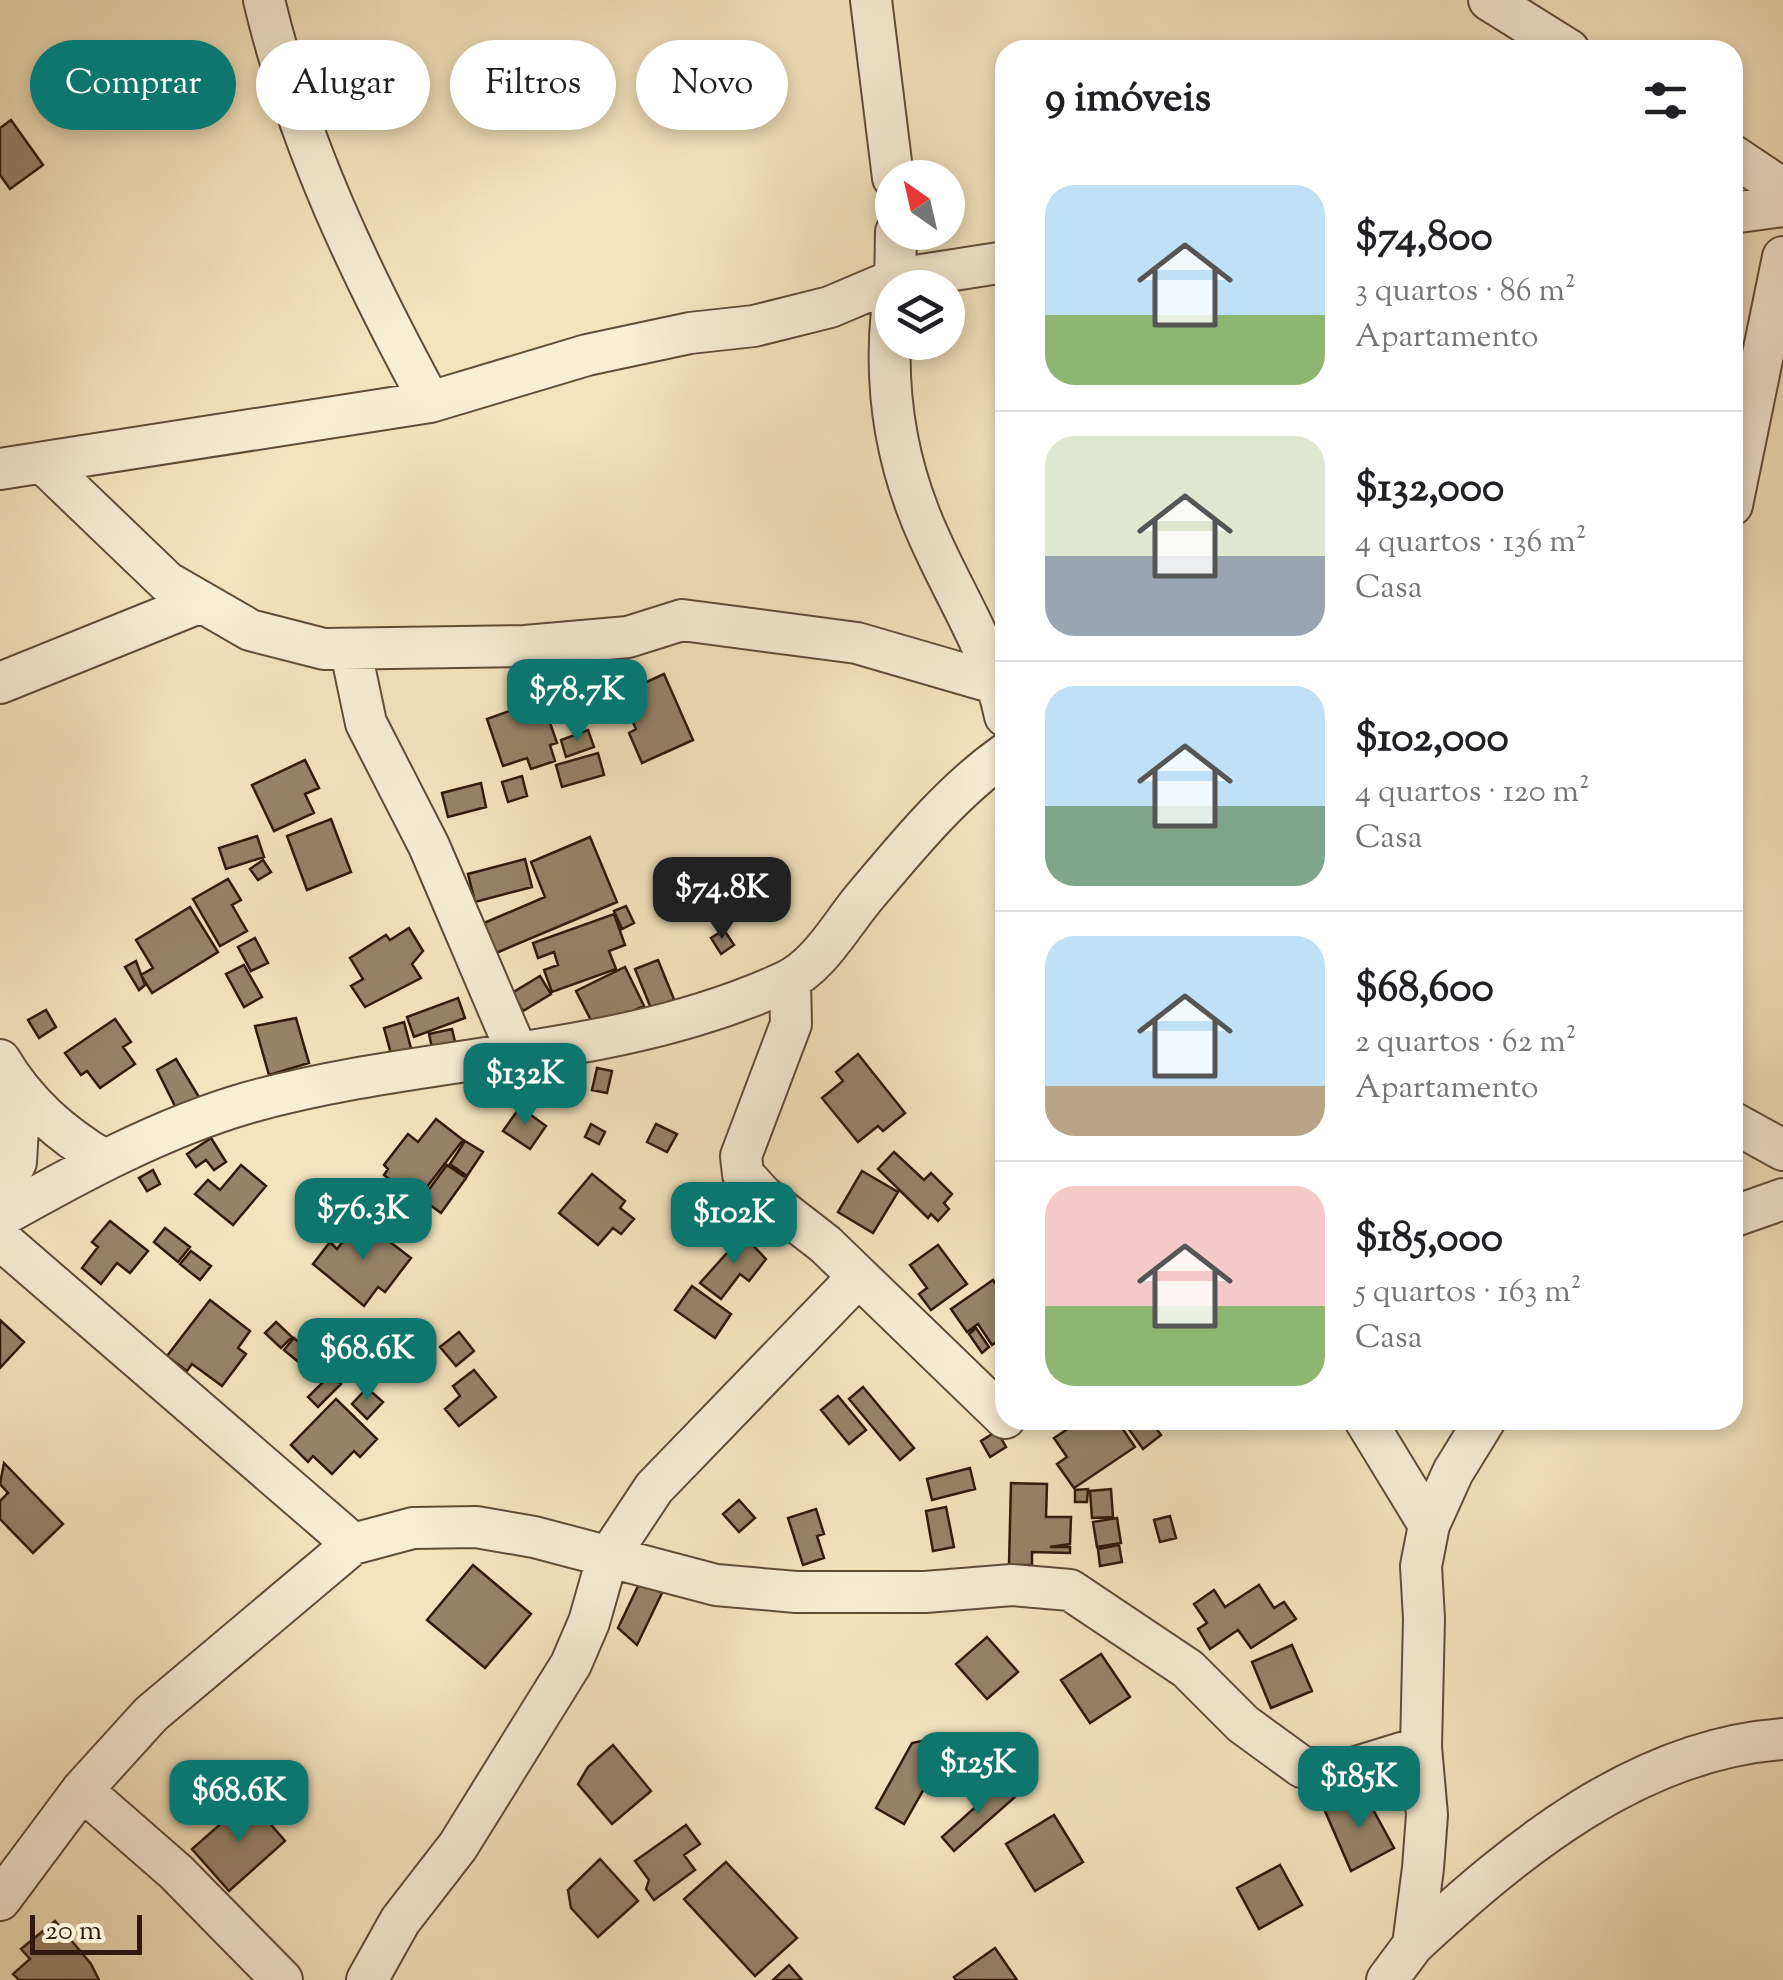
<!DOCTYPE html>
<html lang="pt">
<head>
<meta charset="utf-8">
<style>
	body { margin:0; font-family:"Sorts Mill Goudy",serif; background:#f6f6f6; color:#202124; height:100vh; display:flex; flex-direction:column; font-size:38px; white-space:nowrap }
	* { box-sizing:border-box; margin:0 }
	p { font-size:32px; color:#757577 }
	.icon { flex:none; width:55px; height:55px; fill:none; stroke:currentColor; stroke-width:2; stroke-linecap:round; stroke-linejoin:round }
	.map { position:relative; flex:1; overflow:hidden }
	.sheet { position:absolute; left:995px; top:40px; width:748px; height:1390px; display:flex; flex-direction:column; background:#fff; border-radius:30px; box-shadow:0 5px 15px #0003 }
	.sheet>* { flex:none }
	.banner { position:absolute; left:30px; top:40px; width:815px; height:90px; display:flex; gap:20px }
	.needle { width:65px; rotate:326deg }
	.controls { position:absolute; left:875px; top:160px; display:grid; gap:20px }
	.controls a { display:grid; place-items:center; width:90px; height:90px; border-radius:50%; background:#fff; box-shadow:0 5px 15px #0003; font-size:50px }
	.scale { position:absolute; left:30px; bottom:25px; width:112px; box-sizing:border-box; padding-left:10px; border:5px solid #31190b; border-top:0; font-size:28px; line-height:35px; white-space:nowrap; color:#31190b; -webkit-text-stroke:8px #f8edd5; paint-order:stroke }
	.price { position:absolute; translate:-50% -85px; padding:0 22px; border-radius:20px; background:#0f766e; color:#fff; font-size:32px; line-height:65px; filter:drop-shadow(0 2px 5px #0008) }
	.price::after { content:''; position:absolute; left:50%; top:60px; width:30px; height:22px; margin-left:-15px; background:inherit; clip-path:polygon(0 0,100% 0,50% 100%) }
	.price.selected { background:#222; color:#fff }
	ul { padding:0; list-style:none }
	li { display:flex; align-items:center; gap:30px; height:250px; padding:0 50px }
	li+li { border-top:2px solid #e0e0e0 }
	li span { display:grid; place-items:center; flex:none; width:280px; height:200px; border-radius:30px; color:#555 }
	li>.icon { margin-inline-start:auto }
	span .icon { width:120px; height:120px; fill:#fffc; stroke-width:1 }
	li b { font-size:42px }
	h2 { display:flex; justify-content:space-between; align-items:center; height:120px; padding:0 50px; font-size:42px }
	.pill { padding:0 35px; border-radius:45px; background:#fff; box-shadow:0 5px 15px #0003; font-size:35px; line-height:90px }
	.pill.selected { background:#0f766e; color:#fff }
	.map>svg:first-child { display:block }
	.building { fill:#968368; stroke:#31190b; stroke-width:2.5 }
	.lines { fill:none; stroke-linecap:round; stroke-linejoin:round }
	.minor-casing { stroke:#624c38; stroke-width:44 }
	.minor { stroke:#f8edd5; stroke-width:40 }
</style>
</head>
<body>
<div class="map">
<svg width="1783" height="1980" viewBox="0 0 1783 1980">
	<rect width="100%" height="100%" fill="#f4e4be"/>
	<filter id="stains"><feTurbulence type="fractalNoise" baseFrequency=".002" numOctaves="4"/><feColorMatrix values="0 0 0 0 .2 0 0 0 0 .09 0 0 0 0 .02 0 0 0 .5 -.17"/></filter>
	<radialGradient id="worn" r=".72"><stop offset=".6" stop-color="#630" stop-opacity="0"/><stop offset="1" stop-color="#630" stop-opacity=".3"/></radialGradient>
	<path class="building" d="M119 49 129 61 117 82 79 114 55 81 86 55 96 68Z
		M11 120 43 165 10 189 0 175V128Z
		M590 670 602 704 582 711 570 677Z
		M664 674 693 740 642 763 629 733 636 729 620 694Z
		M544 706 557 743 550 745 555 761 531 769 527 758 503 766 487 719 512 710 514 717Z
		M588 730 594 747 566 757 561 740Z
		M598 753 604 775 562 787 556 765Z
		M305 760 319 788 305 794 314 813 274 831 252 785Z
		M522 776 527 796 508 802 502 782Z
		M481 783 486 807 448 817 442 793Z
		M331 819 351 872 307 890 287 836Z
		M257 836 264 857 226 869 219 848Z
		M590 837 617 902 496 953 484 923 545 897 531 862Z
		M525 859 532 887 475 902 468 874Z
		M263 860 271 872 258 880 250 869Z
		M228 879 241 900 232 905 247 931 220 946 193 899Z
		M626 906 634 923 622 929 614 911Z
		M190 907 218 952 152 993 141 975 153 968 136 940Z
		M614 914 625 945 609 951 616 969 552 992 544 970 558 965 554 952 538 958 533 943Z
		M409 928 423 951 412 964 421 978 365 1007 351 986 363 979 350 958 386 935 390 940Z
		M724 930 734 945 721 954 711 938Z
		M255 938 268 963 251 971 238 947Z
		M658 960 680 1014 657 1023 635 969Z
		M136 961 145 985 139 990 125 967Z
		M244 965 262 997 244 1007 226 974Z
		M625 967 644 1006 595 1028 576 991Z
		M540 976 551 994 523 1011 512 993Z
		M458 998 465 1018 414 1037 407 1017Z
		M46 1010 56 1027 39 1038 28 1020Z
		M296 1018 309 1063 269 1075 255 1026Z
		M115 1019 131 1042 123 1047 135 1064 100 1088 87 1071 81 1075 65 1053Z
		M404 1022 416 1067 396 1072 384 1028Z
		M452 1029 456 1046 433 1052 429 1034Z
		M858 1054 905 1113 883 1131 878 1126 858 1142 822 1098 843 1081 836 1072Z
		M176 1059 202 1102 180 1116 157 1070Z
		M597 1068 612 1071 607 1093 592 1090Z
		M520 1107 546 1126 530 1149 503 1131Z
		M436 1119 463 1140 416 1201 384 1175 388 1169 384 1165 408 1134 418 1142Z
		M591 1124 605 1132 599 1144 585 1137Z
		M656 1124 677 1134 667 1152 647 1142Z
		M211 1138 226 1162 214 1170 206 1160 196 1167 187 1154Z
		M465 1141 483 1152 467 1176 450 1164Z
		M894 1152 924 1180 931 1173 952 1194 944 1203 949 1209 938 1221 931 1214 928 1218 878 1169Z
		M241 1165 266 1186 233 1225 195 1194 208 1180 220 1190Z
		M447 1165 466 1178 441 1213 422 1199Z
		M153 1170 160 1184 147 1191 139 1178Z
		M862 1171 898 1192 873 1233 838 1212Z
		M592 1174 625 1201 620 1208 634 1219 621 1234 613 1228 598 1245 559 1213Z
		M360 1219 411 1258 385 1292 378 1287 364 1306 313 1264 330 1242 337 1249Z
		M110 1221 148 1251 130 1273 117 1263 101 1284 82 1268 98 1247 92 1242Z
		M165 1228 190 1247 178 1262 154 1242Z
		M743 1235 766 1259 749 1281 740 1274 721 1299 700 1283Z
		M938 1245 967 1284 931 1310 919 1294 927 1288 910 1265Z
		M191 1251 211 1266 200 1280 180 1264Z
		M993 1280 1005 1297V1336L992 1345 978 1324 967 1332 951 1309Z
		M692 1286 731 1314 715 1338 675 1310Z
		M210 1300 250 1331 238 1348 246 1354 222 1386 192 1364 187 1371 167 1356Z
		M0 1320 24 1342 0 1368Z
		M276 1322 292 1337 281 1348 265 1333Z
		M976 1328 989 1347 982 1353 969 1334Z
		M459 1332 474 1351 456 1366 440 1347Z
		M294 1338 312 1353 302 1365 284 1350Z
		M474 1370 496 1397 459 1426 445 1409 460 1396 453 1386Z
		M331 1374 341 1384 318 1407 308 1397Z
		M863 1387 914 1448 900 1460 849 1399Z
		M367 1388 383 1402 367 1419 352 1404Z
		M838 1396 866 1430 849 1444 821 1410Z
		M336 1399 377 1439 360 1457 354 1451 332 1474 313 1456 308 1462 291 1445Z
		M1081 1420H1106L1111 1427 1118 1422 1135 1447 1074 1488 1057 1464 1067 1457 1054 1438Z
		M1138 1420H1150L1161 1435 1143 1449 1128 1428Z
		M997 1431 1006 1447 990 1457 981 1441Z
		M4 1463 63 1524 33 1553 0 1519V1501L8 1493 0 1484Z
		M970 1468 975 1489 932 1500 927 1479Z
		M1011 1483 1047 1484 1046 1517H1071L1070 1544 1050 1547H1070V1553L1032 1552V1565H1009Z
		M1088 1489 1087 1502H1075V1490Z
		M1111 1489 1113 1517 1092 1518 1090 1491Z
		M739 1500 755 1518 739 1532 723 1514Z
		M946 1507 954 1547 933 1551 926 1511Z
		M816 1509 824 1534 817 1536 824 1558 803 1565 788 1518Z
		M1170 1516 1176 1538 1160 1542 1154 1520Z
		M1117 1518 1121 1543 1097 1547 1093 1522Z
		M1119 1545 1122 1562 1100 1566 1098 1549Z
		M473 1565 531 1614 485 1668 427 1620Z
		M640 1582 662 1593 637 1645 618 1628Z
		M1259 1585 1274 1608 1284 1602 1296 1619 1251 1648 1238 1630 1210 1649 1198 1629 1207 1623 1194 1604 1214 1590 1225 1607Z
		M987 1637 1018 1672 987 1699 956 1664Z
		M1292 1645 1312 1691 1271 1708 1252 1662Z
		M1101 1654 1130 1697 1090 1723 1061 1680Z
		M926 1740 944 1744 942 1757 904 1824 876 1808 912 1743Z
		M613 1745 651 1791 612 1824 578 1784 588 1767Z
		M1002 1783 1015 1797 954 1851 942 1837Z
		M1363 1791 1394 1848 1351 1871 1325 1811Z
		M249 1799 285 1841 229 1891 192 1849Z
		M1054 1815 1083 1862 1035 1891 1006 1844Z
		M686 1825 700 1844 684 1855 695 1870 654 1900 646 1889 649 1880 635 1861Z
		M600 1859 638 1901 598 1937 571 1908 568 1890Z
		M726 1862 797 1938 755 1976 684 1899Z
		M1280 1865 1302 1905 1259 1929 1237 1888Z
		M55 1921 91 1964 99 1980H19L13 1974 30 1959 21 1949Z
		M995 1948 1017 1980H956L954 1977Z
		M789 1965 802 1980H773Z"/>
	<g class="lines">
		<defs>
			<path id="minor" d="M264 0C298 143 360 273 430 402
				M871 0 893 178
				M1489 0 1569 50
				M1732 155 1783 189
				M1732 213 1783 206
				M895 288 896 232
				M892 310C885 379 894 449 919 513 945 582 990 642 1005 716
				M43 463 167 582 250 630 324 649 525 646 628 637 682 620 857 643 998 684
				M0 469 430 402 587 355 690 333 754 326 830 307 896 279 1005 262
				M1732 505 1783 257
				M351 652 366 723 429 846 516 1050
				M0 683 201 602
				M790 980 791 1024 741 1156 743 1174 763 1196 825 1244 1005 1418
				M0 1060C26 1104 61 1134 104 1160
				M1732 1122 1783 1150
				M0 1195 16 1162 20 1093
				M0 1217C78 1173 161 1128 247 1103 425 1053 615 1060 785 982 818 967 840 927 862 900 905 849 950 793 1005 754
				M1732 1217 1783 1199
				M0 1239 353 1544
				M1365 1420 1429 1525
				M82 1790 176 1872 282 1980
				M0 1900 82 1790 151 1714 353 1544 413 1528 476 1527 534 1537 716 1585 796 1592H925L1012 1585 1070 1590 1188 1669 1243 1724 1302 1767 1343 1771 1421 1747
				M1413 1945C1516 1849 1638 1749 1783 1739
				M367 1980 400 1921 458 1846 571 1664 589 1622 607 1559 654 1488 858 1277
				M1387 1980 1413 1945 1423 1868 1427 1815 1421 1747 1424 1619 1421 1566 1429 1525 1453 1472 1485 1420"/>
		</defs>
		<use href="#minor" class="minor-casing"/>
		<use href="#minor" class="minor"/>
	</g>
	<rect width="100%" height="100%" filter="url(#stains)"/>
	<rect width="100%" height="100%" fill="url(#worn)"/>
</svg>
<div class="controls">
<a><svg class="needle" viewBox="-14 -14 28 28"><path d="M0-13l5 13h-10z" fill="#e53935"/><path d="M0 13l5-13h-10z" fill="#757577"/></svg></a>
<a><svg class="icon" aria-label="layers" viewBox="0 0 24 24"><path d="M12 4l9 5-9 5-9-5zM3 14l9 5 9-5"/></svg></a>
</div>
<div class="scale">20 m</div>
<b class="price" style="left:577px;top:744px">$78.7K</b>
<b class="price selected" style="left:722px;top:942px">$74.8K</b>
<b class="price" style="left:525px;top:1128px">$132K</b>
<b class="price" style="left:363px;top:1263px">$76.3K</b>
<b class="price" style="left:734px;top:1267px">$102K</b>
<b class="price" style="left:367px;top:1403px">$68.6K</b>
<b class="price" style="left:978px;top:1817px">$125K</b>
<b class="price" style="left:1359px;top:1831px">$185K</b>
<b class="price" style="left:239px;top:1845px">$68.6K</b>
<div class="banner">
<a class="pill selected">Comprar</a>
<a class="pill">Alugar</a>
<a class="pill">Filtros</a>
<a class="pill">Novo</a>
</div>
<section class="sheet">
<h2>9 imóveis<svg class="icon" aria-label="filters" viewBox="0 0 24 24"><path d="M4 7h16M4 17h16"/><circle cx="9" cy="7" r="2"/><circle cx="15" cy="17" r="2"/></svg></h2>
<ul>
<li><span style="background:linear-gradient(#bfe0f5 65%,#8fb573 0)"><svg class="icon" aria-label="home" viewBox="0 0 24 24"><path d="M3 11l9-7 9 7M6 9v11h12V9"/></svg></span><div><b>$74,800</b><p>3 quartos · 86 m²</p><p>Apartamento</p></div></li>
<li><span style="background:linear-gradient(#dfe7d0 60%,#9aa5b1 0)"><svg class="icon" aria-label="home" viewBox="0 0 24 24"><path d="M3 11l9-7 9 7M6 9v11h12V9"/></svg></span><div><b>$132,000</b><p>4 quartos · 136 m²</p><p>Casa</p></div></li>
<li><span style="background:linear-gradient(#bfe0f5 60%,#7fa58c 0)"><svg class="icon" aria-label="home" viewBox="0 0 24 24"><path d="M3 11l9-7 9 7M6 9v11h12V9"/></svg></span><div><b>$102,000</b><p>4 quartos · 120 m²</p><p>Casa</p></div></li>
<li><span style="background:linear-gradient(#bfe0f5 75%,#b9a48a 0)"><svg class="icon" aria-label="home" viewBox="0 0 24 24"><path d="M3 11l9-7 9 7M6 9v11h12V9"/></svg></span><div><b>$68,600</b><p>2 quartos · 62 m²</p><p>Apartamento</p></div></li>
<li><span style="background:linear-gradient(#f6c9c9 60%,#8fb573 0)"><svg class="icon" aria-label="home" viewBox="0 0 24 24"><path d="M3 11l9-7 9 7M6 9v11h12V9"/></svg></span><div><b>$185,000</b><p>5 quartos · 163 m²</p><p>Casa</p></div></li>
</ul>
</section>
</div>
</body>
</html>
